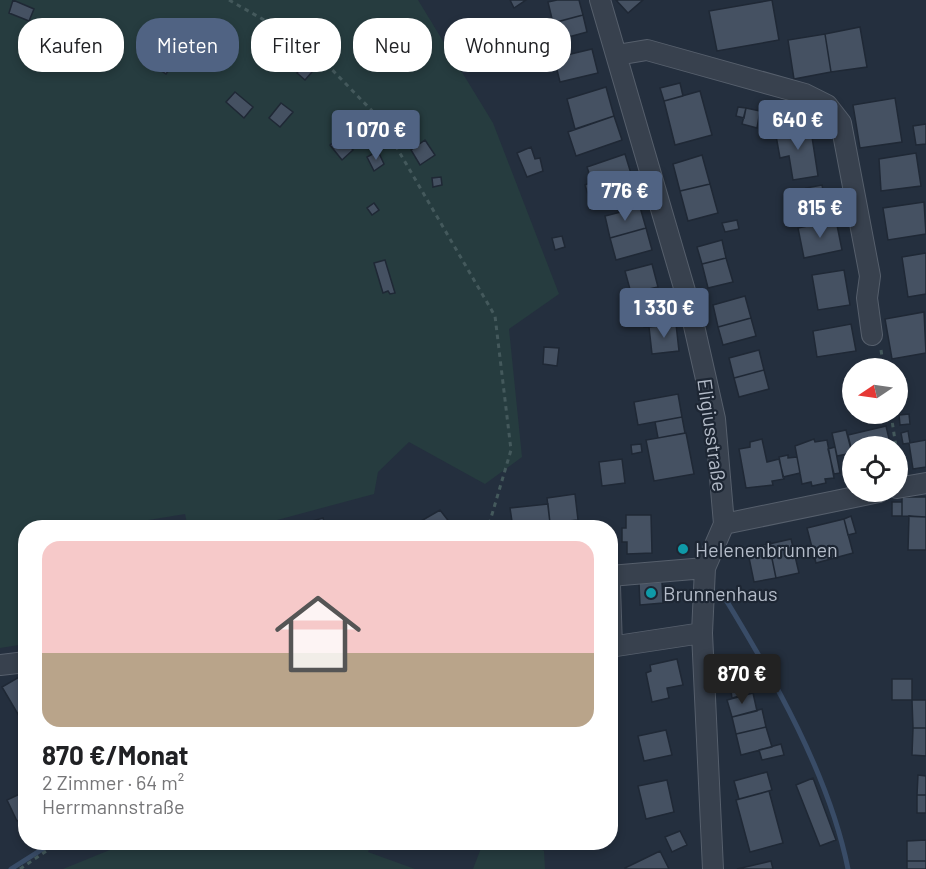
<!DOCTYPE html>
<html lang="de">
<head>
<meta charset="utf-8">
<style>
	body { margin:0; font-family:Barlow,sans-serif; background:#f6f6f6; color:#202124; height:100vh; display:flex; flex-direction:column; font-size:22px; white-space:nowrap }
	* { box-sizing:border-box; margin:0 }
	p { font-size:20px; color:#757577 }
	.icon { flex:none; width:33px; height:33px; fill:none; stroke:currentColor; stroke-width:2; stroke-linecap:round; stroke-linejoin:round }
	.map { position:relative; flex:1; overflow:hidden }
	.drawer { position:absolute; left:18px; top:520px; width:600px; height:330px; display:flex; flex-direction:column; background:#fff; border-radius:24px; box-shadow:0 3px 9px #0003 }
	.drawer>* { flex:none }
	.guide { position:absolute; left:18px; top:18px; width:600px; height:54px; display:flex; gap:12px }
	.needle { width:39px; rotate:257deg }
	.controls { position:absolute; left:842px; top:358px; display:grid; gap:12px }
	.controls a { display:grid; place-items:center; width:66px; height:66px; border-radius:50%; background:#fff; box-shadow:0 3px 9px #0003; font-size:30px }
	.price { position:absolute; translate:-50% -51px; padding:0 14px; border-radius:6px; background:#506383; color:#fff; font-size:20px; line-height:39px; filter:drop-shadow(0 2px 3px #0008) }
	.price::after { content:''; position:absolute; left:50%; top:36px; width:18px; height:14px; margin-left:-9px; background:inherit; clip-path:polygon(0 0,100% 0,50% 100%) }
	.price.current { background:#222; color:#fff }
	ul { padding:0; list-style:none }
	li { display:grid; align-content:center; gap:12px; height:318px; padding:0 24px }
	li+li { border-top:2px solid #e0e0e0 }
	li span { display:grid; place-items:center; height:186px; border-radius:18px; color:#555 }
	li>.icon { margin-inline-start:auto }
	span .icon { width:108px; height:108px; fill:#fffc; stroke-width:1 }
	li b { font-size:26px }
	.tag { padding:0 21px; border-radius:24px; background:#fff; box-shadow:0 3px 9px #0003; font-size:21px; line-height:54px }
	.tag.current { background:#506383; color:#fff }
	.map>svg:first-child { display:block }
	.green { fill:#263c3f }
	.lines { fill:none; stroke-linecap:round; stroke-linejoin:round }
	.stream { stroke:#394c67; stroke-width:5 }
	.building { fill:#455162; stroke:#1f2835; stroke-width:1.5 }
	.minor-casing { stroke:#565f6c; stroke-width:22 }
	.path { stroke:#44595c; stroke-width:3; stroke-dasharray:4.5 4.5; stroke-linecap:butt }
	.minor { stroke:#38414e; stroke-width:20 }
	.culture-dot { fill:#0f9aa8; stroke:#1d2633; stroke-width:2 }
	.labels { text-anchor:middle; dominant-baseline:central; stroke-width:4.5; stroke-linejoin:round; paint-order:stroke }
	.street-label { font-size:20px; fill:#b4bcc9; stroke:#1d2633 }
	.poi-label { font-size:20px; fill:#b4bcc9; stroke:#1d2633; text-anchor:start }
</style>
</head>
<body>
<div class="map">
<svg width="926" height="869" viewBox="0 0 926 869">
	<rect width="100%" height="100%" fill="#242f3e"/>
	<path class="green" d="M0 0H418L493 123 559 294 509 329 522 457 485 484 409 442 378 472 374 494 247 528H188L185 514 100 528H26L25 644 0 648Z
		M127 843H372L368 852 415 869H63Z
		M483 843H529L544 851 545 869H473Z"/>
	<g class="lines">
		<path class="stream" d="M723 595C773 677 829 774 848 869
			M11 869 52 843"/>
	</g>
	<path class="building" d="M13 0 34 9 29 21 9 13Z
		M510 0H526L514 8Z
		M557 0H579L583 15 553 23 548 2Z
		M616 0H643L628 13Z
		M772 0 779 40 717 51 709 11Z
		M583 15 587 32 550 42 545 25Z
		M85 24 94 28 90 39 80 35Z
		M860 27 867 67 831 72 825 34Z
		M825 34 831 72 794 79 788 40Z
		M161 42 180 55 166 74 148 62Z
		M592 49 598 73 560 82 554 58Z
		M309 58 318 65 305 80 297 73Z
		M680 83 683 96 664 101 660 88Z
		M606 87 614 116 575 129 567 99Z
		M700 91 712 135 675 145 664 101Z
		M235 92 253 107 244 118 226 102Z
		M895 98 902 142 860 148 853 105Z
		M281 103 293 112 280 127 269 118Z
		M738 107 746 108 744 118 736 116Z
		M746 108 760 111 757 128 742 124Z
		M614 116 622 140 576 156 568 132Z
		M810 124 818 176 793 180 789 156 780 158 775 130Z
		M926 124V144L916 145 913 126Z
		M341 136 353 150 342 160 330 145Z
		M425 140 435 155 420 165 411 150Z
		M531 147 535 159 540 158 543 171 527 177 517 153Z
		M378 151 384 164 374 171 367 157Z
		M916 153 921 186 881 191 879 159Z
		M625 154 636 190 591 204 585 185 592 182 587 167Z
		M702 155 710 184 680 191 673 164Z
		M441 177 442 185 433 187 432 178Z
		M710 184 718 213 688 221 680 191Z
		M822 185 824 195 808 198 806 188Z
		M831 193 836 220 805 226 800 199Z
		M924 202 926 234 888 240 883 208Z
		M374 203 379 210 372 215 367 208Z
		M640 207 646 228 610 238 605 216Z
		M737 220 739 229 725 232 722 223Z
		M836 220 842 250 804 258 798 228Z
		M646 228 652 250 616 260 610 238Z
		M562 236 565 247 555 250 552 238Z
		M722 240 726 258 702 264 697 247Z
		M926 253V294L908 297 902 257Z
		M726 258 733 282 708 288 702 264Z
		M385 260 395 293 390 294 388 291 383 293 374 263Z
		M652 264 658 287 631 293 625 271Z
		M844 270 850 305 818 310 812 275Z
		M745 296 751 318 718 327 713 305Z
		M924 312 926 353 892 359 885 319Z
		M664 315 665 325 644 327 643 318Z
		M751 318 756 336 723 345 718 327Z
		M676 324 679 351 652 354 649 327Z
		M851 324 856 351 817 357 813 331Z
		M544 347 559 348 557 366 543 364Z
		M759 350 764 370 734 378 729 358Z
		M764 370 769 389 739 397 734 378Z
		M678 394 682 417 638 425 634 402Z
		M909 414 910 424 900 425 899 415Z
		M682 417 685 433 658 438 655 422Z
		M886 426 891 447H852V452L848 435Z
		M846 430 852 453 837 456 832 433Z
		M908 431 910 443 903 444 901 433Z
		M686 433 694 474 654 481 646 440Z
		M762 439 767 462 779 459 784 479 772 481 773 485 746 488 739 449 750 447V442Z
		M814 439 815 442 827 440 834 478 825 479 826 483 812 486 811 482 802 484 795 446Z
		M926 440V467L913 469 909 443Z
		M641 444 642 452 632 454 631 445Z
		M835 447 840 473 834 474 828 449Z
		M788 455V458L797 457 800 473 783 477 779 457Z
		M622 459 625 483 602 486 599 462Z
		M575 494 578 520 550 523 547 498Z
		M902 497H926V517L902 516Z
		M892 502H902V516H892Z
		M548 504 550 523 513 528 510 508Z
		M440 510 454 528H425L421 521Z
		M626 515H651L652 553 627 554V542H622V528H626Z
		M851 516 856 533 848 535 844 519Z
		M909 516 926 517V550H908Z
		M323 518 326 528H295V526Z
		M844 519 853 553 816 563 807 528Z
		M791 539 799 573 776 578 769 544Z
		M769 544 776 578 754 582 747 548Z
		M662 582 663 603 640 605 639 583Z
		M677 659 683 685 667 688 669 698 652 702 646 673 651 671 650 665Z
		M746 670 751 688 746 689 747 694 732 698 729 675Z
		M26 673V719L22 721 2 687Z
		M892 679H912V700H892Z
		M753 693 757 711 732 717 727 700Z
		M912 700H926V728H913Z
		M762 709 766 727 736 734 732 717Z
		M766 727 772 747 741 755 736 734Z
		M913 728H926V756L912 755Z
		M666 730 672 755 644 761 638 736Z
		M781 744 784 755 762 760 759 750Z
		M767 772 772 790 739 799 734 781Z
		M918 775 926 776V795H917Z
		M813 778 836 840 820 846 796 785Z
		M667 780 674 812 646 819 638 786Z
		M26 791V817L17 821 7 800Z
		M769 791 783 843 750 852 736 800Z
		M917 795H926V813H917Z
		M680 831 687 845 672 852 665 837Z
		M926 840V861H907V841Z
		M660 851 669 869H625V868Z
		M771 861 773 869H737Z
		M907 861H926V869H907Z"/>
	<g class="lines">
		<defs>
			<path id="minor" d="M600 0 690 308 715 419 724 524 705 568 702 633 713 869
				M617 55 647 50 805 94 827 105 841 123 870 276 867 298 872 335
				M897 488 926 483
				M724 524 879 492
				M610 576 705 568
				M610 586 612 647
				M610 647 702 633
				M0 665 26 662"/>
		</defs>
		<use href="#minor" class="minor-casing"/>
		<path class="path" d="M229 0 308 45 380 119 495 316 511 450 488 528
			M881 350 884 369
			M891 414 896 447
			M897 454 899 468
			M20 869 58 843"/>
		<use href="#minor" class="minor"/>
	</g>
	<g class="culture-dot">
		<circle cx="683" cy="549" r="6"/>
		<circle cx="651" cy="593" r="6"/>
	</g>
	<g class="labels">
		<g class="street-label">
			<text transform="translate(713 435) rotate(82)">Eligiusstraße</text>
		</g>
		<g class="poi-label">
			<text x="695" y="549">Helenenbrunnen</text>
			<text x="663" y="593">Brunnenhaus</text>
		</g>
	</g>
</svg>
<div class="controls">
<a><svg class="needle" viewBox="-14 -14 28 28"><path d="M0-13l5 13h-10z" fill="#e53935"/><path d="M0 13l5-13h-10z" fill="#757577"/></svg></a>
<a><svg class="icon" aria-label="locate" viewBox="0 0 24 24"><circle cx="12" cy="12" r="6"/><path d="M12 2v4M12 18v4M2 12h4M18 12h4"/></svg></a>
</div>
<b class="price" style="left:798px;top:151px">640 €</b>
<b class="price" style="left:376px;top:161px">1 070 €</b>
<b class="price" style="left:625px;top:222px">776 €</b>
<b class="price" style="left:820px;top:239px">815 €</b>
<b class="price" style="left:664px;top:339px">1 330 €</b>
<b class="price current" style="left:742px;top:705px">870 €</b>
<div class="guide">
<a class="tag">Kaufen</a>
<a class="tag current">Mieten</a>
<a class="tag">Filter</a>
<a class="tag">Neu</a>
<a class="tag">Wohnung</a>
</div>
<section class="drawer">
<ul>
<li><span style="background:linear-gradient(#f6c9c9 60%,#b9a48a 0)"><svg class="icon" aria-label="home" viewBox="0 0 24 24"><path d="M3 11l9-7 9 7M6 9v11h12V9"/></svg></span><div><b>870 €/Monat</b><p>2 Zimmer · 64 m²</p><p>Herrmannstraße</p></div></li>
</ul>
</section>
</div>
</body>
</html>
